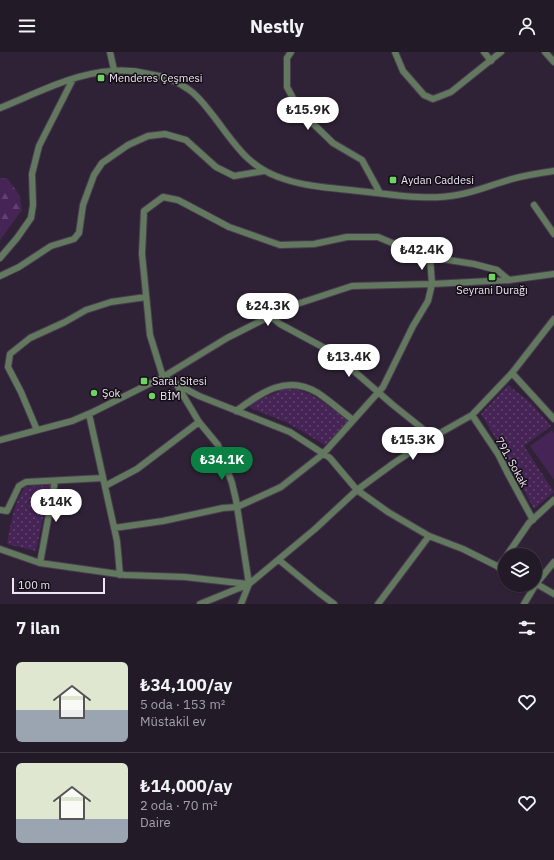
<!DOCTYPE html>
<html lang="tr">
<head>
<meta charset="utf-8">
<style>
	body { margin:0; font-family:"IBM Plex Sans",sans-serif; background:#2f2734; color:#f1f3f6; height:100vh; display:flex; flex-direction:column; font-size:15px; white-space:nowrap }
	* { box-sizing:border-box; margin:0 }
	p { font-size:13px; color:#a3a1a8 }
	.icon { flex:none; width:22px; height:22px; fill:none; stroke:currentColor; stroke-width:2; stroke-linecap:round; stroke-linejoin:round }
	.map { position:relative; height:552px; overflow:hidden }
	.drawer { display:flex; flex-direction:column; background:#231a28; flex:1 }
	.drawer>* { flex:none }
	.buttons { position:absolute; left:498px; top:496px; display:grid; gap:8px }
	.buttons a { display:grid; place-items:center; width:44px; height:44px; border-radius:50%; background:#231a28; box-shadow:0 1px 3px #0004,0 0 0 1px #403845; font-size:20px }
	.scale { position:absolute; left:12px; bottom:10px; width:93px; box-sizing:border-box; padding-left:4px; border:2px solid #efe6f3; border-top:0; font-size:11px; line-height:14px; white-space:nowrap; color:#efe6f3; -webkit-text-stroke:3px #140e17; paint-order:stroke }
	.price { position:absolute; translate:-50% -34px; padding:0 9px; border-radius:14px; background:#fff; color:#222; font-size:13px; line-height:26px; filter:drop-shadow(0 1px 2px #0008) }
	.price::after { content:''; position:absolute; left:50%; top:24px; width:12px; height:9px; margin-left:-6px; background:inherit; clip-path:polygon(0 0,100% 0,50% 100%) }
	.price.on { background:#0b8043; color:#fff }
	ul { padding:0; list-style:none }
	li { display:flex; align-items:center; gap:12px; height:100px; padding:0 16px }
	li+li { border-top:1px solid #403845 }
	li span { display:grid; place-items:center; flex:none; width:112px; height:80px; border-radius:6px; color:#555 }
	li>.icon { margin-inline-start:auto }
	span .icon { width:48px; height:48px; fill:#fffc; stroke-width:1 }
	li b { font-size:17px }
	h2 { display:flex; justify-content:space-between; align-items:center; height:48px; padding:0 16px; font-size:17px }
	header { display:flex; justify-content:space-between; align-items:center; height:52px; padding:0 16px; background:#231a28; font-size:18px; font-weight:700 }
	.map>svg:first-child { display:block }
	.grass { fill:#462455 }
	.forest { fill:url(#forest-firs) }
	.park { fill:url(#park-dots) }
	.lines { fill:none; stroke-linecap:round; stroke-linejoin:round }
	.minor-casing { stroke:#4a3d50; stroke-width:8 }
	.minor { stroke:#62795f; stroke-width:6 }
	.poi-dot { fill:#6dd361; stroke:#140e17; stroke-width:1.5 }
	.labels { text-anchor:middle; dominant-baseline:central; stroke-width:3; stroke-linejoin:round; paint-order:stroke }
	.poi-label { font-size:11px; fill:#efe6f3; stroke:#140e17; text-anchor:start }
	.street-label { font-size:11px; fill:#efe6f3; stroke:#140e17 }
</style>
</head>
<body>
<header><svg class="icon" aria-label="menu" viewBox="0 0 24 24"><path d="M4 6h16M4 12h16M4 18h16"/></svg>Nestly<svg class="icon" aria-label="person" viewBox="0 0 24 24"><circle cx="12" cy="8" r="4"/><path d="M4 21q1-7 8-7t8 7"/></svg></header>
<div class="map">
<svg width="554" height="552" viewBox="0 0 554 552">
	<defs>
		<pattern id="forest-firs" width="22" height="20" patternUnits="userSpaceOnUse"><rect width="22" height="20" fill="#462455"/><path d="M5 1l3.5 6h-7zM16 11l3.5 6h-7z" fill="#61446e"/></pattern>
		<pattern id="park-dots" width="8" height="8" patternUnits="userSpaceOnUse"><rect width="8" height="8" fill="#462455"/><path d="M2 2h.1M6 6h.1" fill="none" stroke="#61446e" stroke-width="1.8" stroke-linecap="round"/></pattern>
	</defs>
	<rect width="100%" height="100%" fill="#2f2236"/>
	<path class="grass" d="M552 378 554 381V428L530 394Z"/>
	<path class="forest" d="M0 126 8 127 20 144 22 158 0 188Z"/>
	<path class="park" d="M508 333 530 350 551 374 524 394 554 440 534 457 507 405 481 362Z
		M285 337C311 336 328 354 348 369L325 393 286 370 250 356 251 351Z
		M50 433 36 499 7 492C11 472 13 452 25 435Z"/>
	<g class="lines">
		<defs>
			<path id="minor" d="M110 0 114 18
				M291 0 287 6V35L300 59 333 91 362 108 380 141
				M395 0 403 19 424 43 433 47 451 40 501 0
				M484 0 491 9
				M545 0 554 10
				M0 56C35 42 74 21 112 19 124 18 137 19 149 22 163 24 176 28 188 37 199 44 207 56 215 66 236 94 249 116 284 127 308 135 334 136 359 139 391 142 425 149 457 143 476 140 493 132 512 127 526 123 540 121 554 119
				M534 153 554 182
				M0 206 17 186 31 166 33 153 32 122 39 94 73 27
				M0 224 19 215 51 194 74 187 79 181 83 153 94 123 102 111 128 93 148 84 165 82 186 88 216 115 234 124 264 119
				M270 264 280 272 332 300 393 353 433 385
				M512 321 554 367
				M177 333 199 370 218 393 232 431 236 448 249 532 241 552
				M236 359C262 340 287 322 318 341 330 349 341 359 353 368
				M89 362 117 489 120 523
				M472 363 498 402 507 420 533 468
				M37 378 21 340 8 315 10 302 30 286 65 270 86 258 111 250 146 245
				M0 388 72 369 93 360 163 325 227 286 288 255 352 234 432 232 509 228 554 222
				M105 434 137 417 199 370
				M0 458 7 459 19 434 26 430 103 426
				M114 476 163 469 223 456 237 455 281 435 323 402 383 335 413 274 428 249 432 232 430 205
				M0 497 40 511 125 523 185 525 248 532
				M507 503 529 471 554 448
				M279 508 318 540 334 552
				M40 511 55 429
				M498 515 505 506
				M505 518 463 497 429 484 388 460 357 438 330 406 290 380 199 344 163 325 150 283 142 202 144 159 163 145 178 148 229 175 280 193 314 192 347 185H378L423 204 474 212 497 218 509 228
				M535 531 554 542
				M200 552 249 532 315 477 357 438 394 411 433 385 472 363 512 321 554 267
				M378 552 429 484
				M524 552 536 532 554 510"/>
		</defs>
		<use href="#minor" class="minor-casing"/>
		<use href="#minor" class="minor"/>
	</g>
	<g class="poi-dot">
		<rect x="97" y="22" width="8" height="8" rx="2"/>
		<rect x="389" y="124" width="8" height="8" rx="2"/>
		<rect x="488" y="221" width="8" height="8" rx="2"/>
		<rect x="140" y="325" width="8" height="8" rx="2"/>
		<circle cx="94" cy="341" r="4"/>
		<circle cx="152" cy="344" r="4"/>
	</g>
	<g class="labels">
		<g class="poi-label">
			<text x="109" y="26">Menderes Çeşmesi</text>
			<text x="401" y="128">Aydan Caddesi</text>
			<text x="492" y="238" text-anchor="middle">Seyrani Durağı</text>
			<text x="152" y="329">Saral Sitesi</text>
			<text x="102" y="341">Şok</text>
			<text x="160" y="344">BİM</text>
		</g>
		<g class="street-label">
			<text transform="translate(512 410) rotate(61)">791. Sokak</text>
		</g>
	</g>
</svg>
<div class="buttons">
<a><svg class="icon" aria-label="layers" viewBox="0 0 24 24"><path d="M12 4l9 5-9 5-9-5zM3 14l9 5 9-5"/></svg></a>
</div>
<div class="scale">100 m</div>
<b class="price" style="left:308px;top:79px">₺15.9K</b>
<b class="price" style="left:422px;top:219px">₺42.4K</b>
<b class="price" style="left:268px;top:275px">₺24.3K</b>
<b class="price" style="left:349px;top:326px">₺13.4K</b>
<b class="price" style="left:413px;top:409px">₺15.3K</b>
<b class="price on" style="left:222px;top:429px">₺34.1K</b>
<b class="price" style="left:56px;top:471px">₺14K</b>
</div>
<section class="drawer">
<h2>7 ilan<svg class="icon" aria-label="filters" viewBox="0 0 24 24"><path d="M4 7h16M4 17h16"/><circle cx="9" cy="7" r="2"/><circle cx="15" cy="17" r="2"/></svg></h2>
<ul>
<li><span style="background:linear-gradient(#dfe7d0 60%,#9aa5b1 0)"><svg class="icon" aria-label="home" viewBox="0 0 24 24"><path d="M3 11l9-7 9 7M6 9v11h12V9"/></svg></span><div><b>₺34,100/ay</b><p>5 oda · 153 m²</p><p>Müstakil ev</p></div><svg class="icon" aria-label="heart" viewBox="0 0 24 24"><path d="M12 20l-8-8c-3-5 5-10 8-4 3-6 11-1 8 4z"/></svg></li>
<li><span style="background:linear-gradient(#dfe7d0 70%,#9aa5b1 0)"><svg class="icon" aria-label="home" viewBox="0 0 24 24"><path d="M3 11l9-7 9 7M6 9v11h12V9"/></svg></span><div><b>₺14,000/ay</b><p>2 oda · 70 m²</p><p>Daire</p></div><svg class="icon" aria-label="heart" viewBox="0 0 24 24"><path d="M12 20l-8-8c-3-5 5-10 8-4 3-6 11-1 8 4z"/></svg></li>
</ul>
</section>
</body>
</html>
